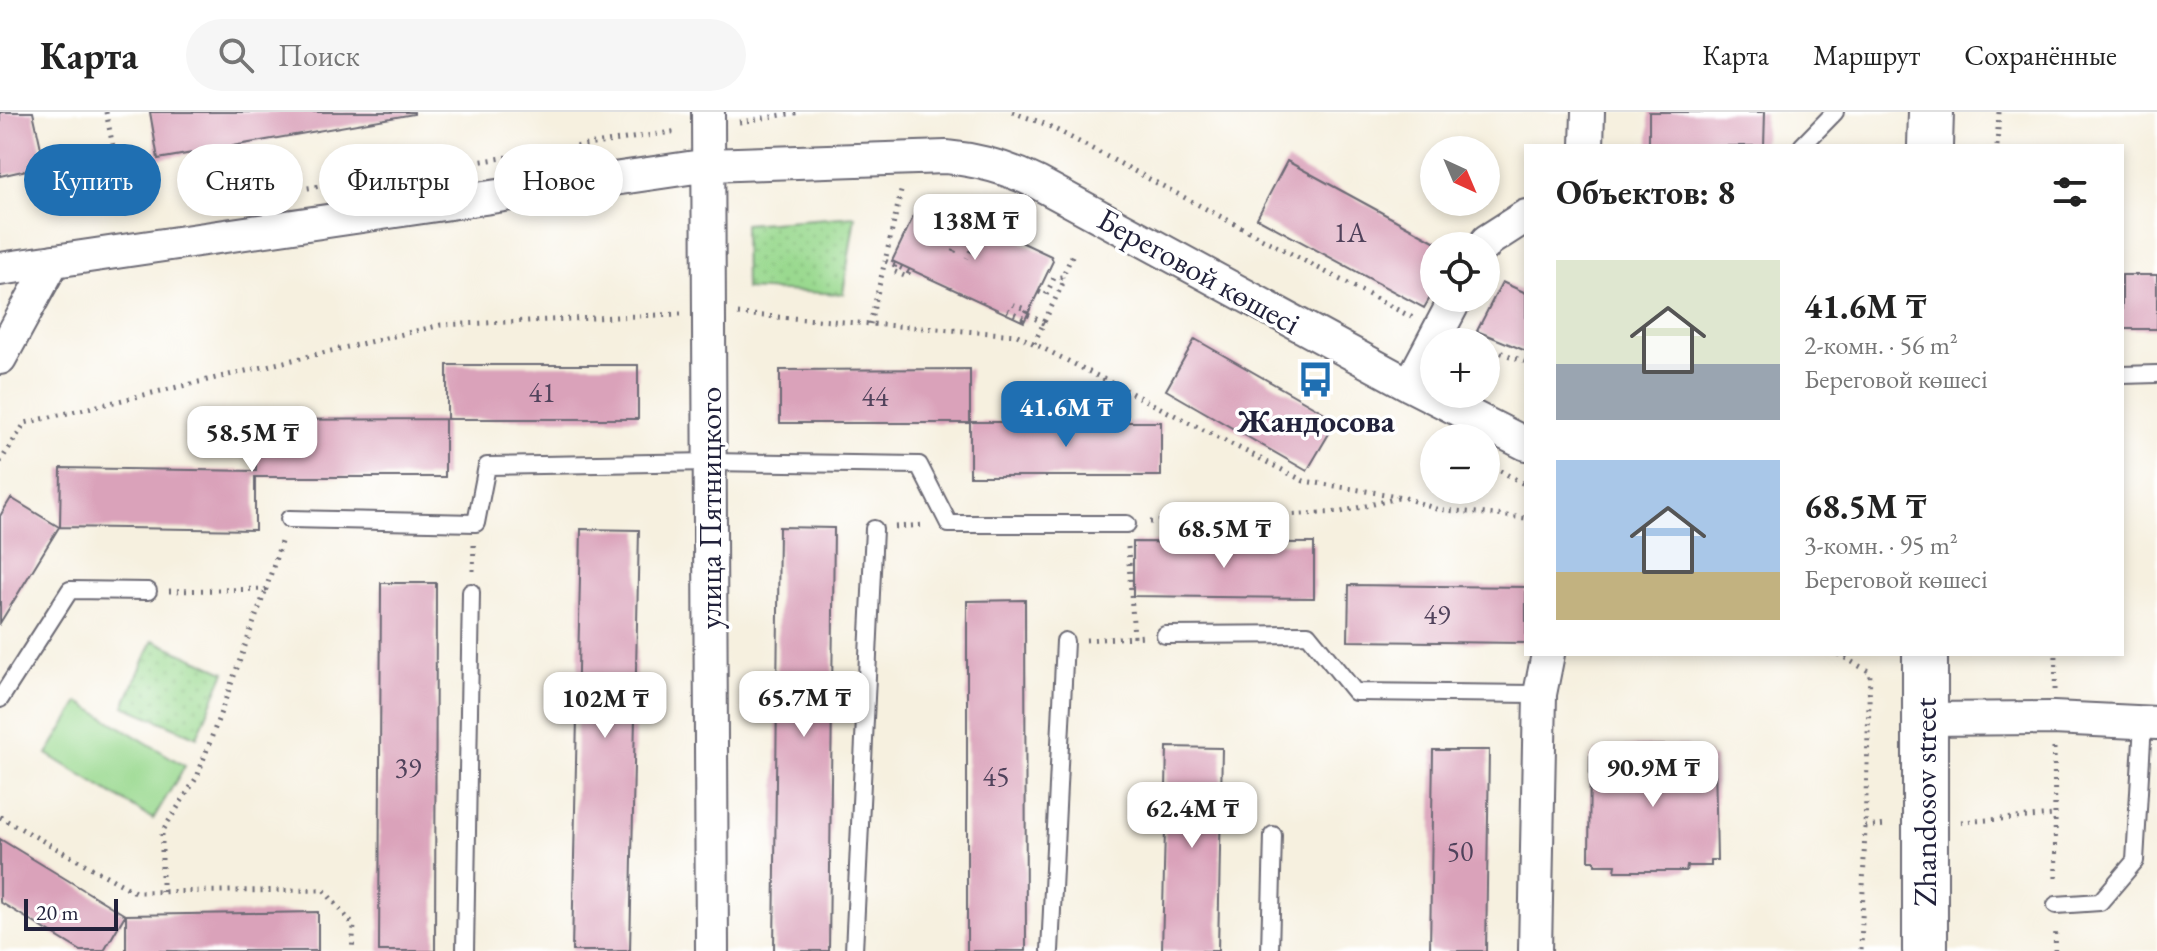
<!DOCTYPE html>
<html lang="ru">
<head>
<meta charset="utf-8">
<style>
	body { margin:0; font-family:"EB Garamond",serif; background:#f6f6f6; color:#222; height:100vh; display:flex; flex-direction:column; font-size:30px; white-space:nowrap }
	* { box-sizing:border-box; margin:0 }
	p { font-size:26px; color:#767676 }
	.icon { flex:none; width:44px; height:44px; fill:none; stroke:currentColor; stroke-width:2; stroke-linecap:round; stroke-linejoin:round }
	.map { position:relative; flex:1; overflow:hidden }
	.details { position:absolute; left:1524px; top:32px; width:600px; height:512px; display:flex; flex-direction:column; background:#fff; border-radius:0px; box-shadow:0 4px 12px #0003 }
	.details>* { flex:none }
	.guide { position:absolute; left:24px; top:32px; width:760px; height:72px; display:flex; gap:16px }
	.needle { width:52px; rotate:136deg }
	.controls { position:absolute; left:1420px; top:24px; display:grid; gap:16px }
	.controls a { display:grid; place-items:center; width:80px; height:80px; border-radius:50%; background:#fff; box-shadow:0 4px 12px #0003; font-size:40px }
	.scale { position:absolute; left:24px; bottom:20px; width:94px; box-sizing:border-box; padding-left:8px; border:4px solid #22223b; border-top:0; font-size:22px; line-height:28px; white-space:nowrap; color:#22223b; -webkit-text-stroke:6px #fff; paint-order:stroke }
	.price { position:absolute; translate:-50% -68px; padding:0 18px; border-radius:16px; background:#fff; color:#222; font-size:26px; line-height:52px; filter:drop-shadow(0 2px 4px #0008) }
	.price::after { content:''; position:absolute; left:50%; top:48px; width:24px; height:18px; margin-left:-12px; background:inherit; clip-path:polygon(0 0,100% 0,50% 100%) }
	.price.active { background:#1f6fb2; color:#fff }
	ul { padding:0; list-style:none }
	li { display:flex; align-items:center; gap:24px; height:200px; padding:0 32px }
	li span { display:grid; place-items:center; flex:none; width:224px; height:160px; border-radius:0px; color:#555 }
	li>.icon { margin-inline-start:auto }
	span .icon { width:96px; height:96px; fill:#fffc; stroke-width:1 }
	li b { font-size:34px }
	h2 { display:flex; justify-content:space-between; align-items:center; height:96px; padding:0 32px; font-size:34px }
	.tag { padding:0 28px; border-radius:36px; background:#fff; box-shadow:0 4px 12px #0003; font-size:28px; line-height:72px }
	.tag.active { background:#1f6fb2; color:#fff }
	header { display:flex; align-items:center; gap:48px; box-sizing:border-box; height:112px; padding:0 40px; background:#fff; border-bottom:2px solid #e0e0e0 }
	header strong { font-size:38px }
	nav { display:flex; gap:44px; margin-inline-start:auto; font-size:28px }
	.search { width:560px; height:72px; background:#f6f6f6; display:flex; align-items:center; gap:20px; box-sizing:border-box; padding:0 28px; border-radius:44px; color:#767676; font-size:30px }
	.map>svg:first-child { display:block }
	.green { fill:#9ad98f; stroke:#5e7e65; stroke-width:2 }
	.park { fill:url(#park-dots); stroke:#5e7e65; stroke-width:2 }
	.building { fill:#daa2ba }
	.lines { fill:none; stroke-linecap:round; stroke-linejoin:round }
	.service-casing { stroke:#6c6a74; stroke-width:20 }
	.minor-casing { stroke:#6c6a74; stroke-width:36 }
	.secondary-casing { stroke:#6c6a74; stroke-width:48 }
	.path { stroke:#6c6a74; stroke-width:5; stroke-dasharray:2 6; stroke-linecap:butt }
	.service { stroke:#fff; stroke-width:16 }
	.minor { stroke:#fff; stroke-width:32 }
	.secondary { stroke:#fff; stroke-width:44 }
	.labels { text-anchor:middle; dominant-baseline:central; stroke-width:7; stroke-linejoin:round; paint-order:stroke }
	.number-label { font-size:28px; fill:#50425b }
	.street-label { font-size:32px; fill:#22223b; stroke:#fff }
	.poi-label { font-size:32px; font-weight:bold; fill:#22223b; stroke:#fff }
</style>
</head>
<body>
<header>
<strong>Карта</strong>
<div class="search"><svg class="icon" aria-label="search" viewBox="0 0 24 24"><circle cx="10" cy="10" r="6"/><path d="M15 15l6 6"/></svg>Поиск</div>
<nav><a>Карта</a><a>Маршрут</a><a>Сохранённые</a></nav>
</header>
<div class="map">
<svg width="2157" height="839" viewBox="0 0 2157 839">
	<defs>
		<pattern id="park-dots" width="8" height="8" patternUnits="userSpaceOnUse" patternTransform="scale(2)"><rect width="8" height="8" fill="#9ad98f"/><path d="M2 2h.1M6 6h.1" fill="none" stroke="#84ba7c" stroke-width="1.8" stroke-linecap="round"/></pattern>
	</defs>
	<rect width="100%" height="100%" fill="#fff"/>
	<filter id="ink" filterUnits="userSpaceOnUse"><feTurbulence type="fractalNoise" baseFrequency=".0125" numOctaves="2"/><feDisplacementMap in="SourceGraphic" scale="16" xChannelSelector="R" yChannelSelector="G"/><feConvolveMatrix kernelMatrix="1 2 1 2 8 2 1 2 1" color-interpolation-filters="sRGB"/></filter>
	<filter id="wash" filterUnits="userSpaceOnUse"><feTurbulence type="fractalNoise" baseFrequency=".006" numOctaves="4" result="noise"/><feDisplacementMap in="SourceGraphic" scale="32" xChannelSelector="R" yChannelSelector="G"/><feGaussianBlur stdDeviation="1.8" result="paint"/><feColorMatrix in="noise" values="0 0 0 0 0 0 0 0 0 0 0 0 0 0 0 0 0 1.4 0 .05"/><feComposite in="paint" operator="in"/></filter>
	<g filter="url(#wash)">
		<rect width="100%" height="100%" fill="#f6f0df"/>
		<path class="green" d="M79 590 185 654 153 707 47 642Z"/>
		<path class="park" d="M855 104 843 182 745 177 744 112Z
			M153 528 225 560 197 625 124 594Z"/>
		<g id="blocks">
			<path class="building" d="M0 0H33L45 54 0 64Z
				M150 0H414V2L158 47Z
				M1649 0H1765L1764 34H1649Z
				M1287 49 1443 134H1434V179L1424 196 1257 106Z
				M923 93 963 113 961 119 978 127 985 113 1051 144 1053 149 1024 210 892 149 917 97Z
				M2122 163H2157V217H2122Z
				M1502 170 1526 181V239L1477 219Z
				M1195 227 1337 308 1307 359 1166 278Z
				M447 253H638V307H447Z
				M970 257V311H780V258Z
				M445 307V365H255V418L60 415 61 356 256 359V308Z
				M970 310H1161V364H970Z
				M11 386 59 415 0 511V404Z
				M779 415 834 416 829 839H774Z
				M581 417 639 418 630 839H572Z
				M1133 430 1314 431V486L1133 484Z
				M381 471H436L435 839H379Z
				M1349 473 1526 475V531L1348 529Z
				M1025 488 1026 839H967V489Z
				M1688 633 1689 640 1709 641 1710 646H1715L1717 748H1711V754H1687L1686 759H1615L1616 753H1595V749H1589L1590 644H1596L1595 639H1618V634Z
				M1167 635 1222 636 1218 839H1162Z
				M1433 638H1489L1486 839H1430Z
				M0 727 125 803 104 839H81L0 790Z
				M318 800V839H126V803Z"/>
		</g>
	</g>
	<g filter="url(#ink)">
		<use href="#blocks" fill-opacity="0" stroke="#6c6a74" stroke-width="2"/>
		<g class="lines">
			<defs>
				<path id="service" d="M1802 34 1835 0
					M2122 263 2157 262
					M289 407 476 411 487 354 710 350 919 353 949 412H1127
					M1165 523 1308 522 1355 580 1540 582
					M0 587 70 478 148 479
					M2056 793 2100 790 2135 749 2143 611
					M465 839 471 480
					M854 839 874 417
					M1050 839 1065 529
					M1270 839 1273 723"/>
				<path id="minor" d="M708 0 712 839
					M1587 34 1588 0
					M1484 134 1487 129 1526 104
					M0 157 709 53 946 45C979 48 1008 56 1038 71L1410 273 1526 332
					M0 246 53 149
					M1410 273 1456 186
					M1925 607 2053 606 2157 611
					M1535 839 1540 582 1548 542"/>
				<path id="secondary" d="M1930 34 1931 0
					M1925 839V542"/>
			</defs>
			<use href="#service" class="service-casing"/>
			<use href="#minor" class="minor-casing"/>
			<use href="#secondary" class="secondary-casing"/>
			<path class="path" d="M106 0 127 104 132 103
				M1012 0 1045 12 1413 206
				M739 10 801 0
				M1997 34 1999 0
				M197 93 678 19
				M955 109 960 99
				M954 140 962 121 976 128 967 146
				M895 153 885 149 902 75
				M909 160 895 153 893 159 907 165 910 157
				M1039 180 1046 183 1054 166 1062 165 1073 142
				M1007 198 1023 206 1027 198 1010 191
				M738 202 1017 223 1304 369 1403 385 1436 397 1526 406
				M1028 203 1044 211
				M870 212 885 149
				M1034 231 1063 171 1062 165
				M1486 235 1526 250
				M0 350 25 311 441 213 681 202
				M1486 351 1526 373
				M1150 410 1341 400 1398 386
				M895 415 925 413
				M1128 435 1134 525 1145 524
				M473 459 474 433
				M169 479 266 477 282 427
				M1086 528 1134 525
				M1838 542 1870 560 1861 839
				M2055 578 2056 542
				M2054 636 2056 770
				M0 705 135 780 324 778 354 814 352 839
				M1961 710 2055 703
				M1865 715 1887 713
				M162 780V720L197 665 266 477
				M2055 839 2056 816"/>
			<use href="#service" class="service"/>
			<use href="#minor" class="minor"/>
			<use href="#secondary" class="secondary"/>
		</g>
	</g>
	<defs>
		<symbol id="bus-bare" viewBox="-9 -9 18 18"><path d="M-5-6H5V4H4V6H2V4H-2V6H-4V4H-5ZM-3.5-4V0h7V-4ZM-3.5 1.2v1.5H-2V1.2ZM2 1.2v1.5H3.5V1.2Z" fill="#1f6fb2" stroke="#fff" stroke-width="2.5" paint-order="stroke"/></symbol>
	</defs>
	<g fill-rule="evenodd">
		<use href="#bus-bare" x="1290" y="242" width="51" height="51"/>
	</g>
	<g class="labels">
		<g class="number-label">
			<text x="1350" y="120">1А</text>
			<text x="542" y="280">41</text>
			<text x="875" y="284">44</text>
			<text x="1437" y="502">49</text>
			<text x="408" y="655">39</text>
			<text x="996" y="664">45</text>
			<text x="1460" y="739">50</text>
		</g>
		<g class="street-label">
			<text transform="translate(1199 159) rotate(29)">Береговой көшесі</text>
			<text transform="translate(710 396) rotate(-90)">улица Пятницкого</text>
			<text transform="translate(1925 690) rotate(-90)">Zhandosov street</text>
		</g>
		<g class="poi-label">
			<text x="1316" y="309">Жандосова</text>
		</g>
	</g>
</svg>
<div class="controls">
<a><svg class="needle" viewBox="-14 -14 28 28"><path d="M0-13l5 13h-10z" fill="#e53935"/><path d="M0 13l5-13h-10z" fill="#767676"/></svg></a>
<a><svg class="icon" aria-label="locate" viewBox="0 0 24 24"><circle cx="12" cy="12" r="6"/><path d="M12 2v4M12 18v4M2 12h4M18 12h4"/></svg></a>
<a>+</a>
<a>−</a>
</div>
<div class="scale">20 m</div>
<b class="price" style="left:975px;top:150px">138M ₸</b>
<b class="price active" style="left:1066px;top:337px">41.6M ₸</b>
<b class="price" style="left:252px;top:362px">58.5M ₸</b>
<b class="price" style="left:1224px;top:458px">68.5M ₸</b>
<b class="price" style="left:804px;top:627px">65.7M ₸</b>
<b class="price" style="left:605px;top:628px">102M ₸</b>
<b class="price" style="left:1653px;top:697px">90.9M ₸</b>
<b class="price" style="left:1192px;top:738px">62.4M ₸</b>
<div class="guide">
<a class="tag active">Купить</a>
<a class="tag">Снять</a>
<a class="tag">Фильтры</a>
<a class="tag">Новое</a>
</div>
<section class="details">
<h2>Объектов: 8<svg class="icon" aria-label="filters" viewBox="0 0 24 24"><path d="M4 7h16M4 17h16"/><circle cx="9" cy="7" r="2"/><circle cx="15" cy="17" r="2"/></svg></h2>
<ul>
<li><span style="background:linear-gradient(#dfe7d0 65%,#9aa5b1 0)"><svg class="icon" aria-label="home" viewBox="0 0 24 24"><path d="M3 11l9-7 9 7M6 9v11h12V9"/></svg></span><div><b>41.6M ₸</b><p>2-комн. · 56 m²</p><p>Береговой көшесі</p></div></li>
<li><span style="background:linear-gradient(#a9c7e8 70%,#c2b280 0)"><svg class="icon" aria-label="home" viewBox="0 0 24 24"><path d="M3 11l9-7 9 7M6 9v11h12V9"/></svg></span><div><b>68.5M ₸</b><p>3-комн. · 95 m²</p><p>Береговой көшесі</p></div></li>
</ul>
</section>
</div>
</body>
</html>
